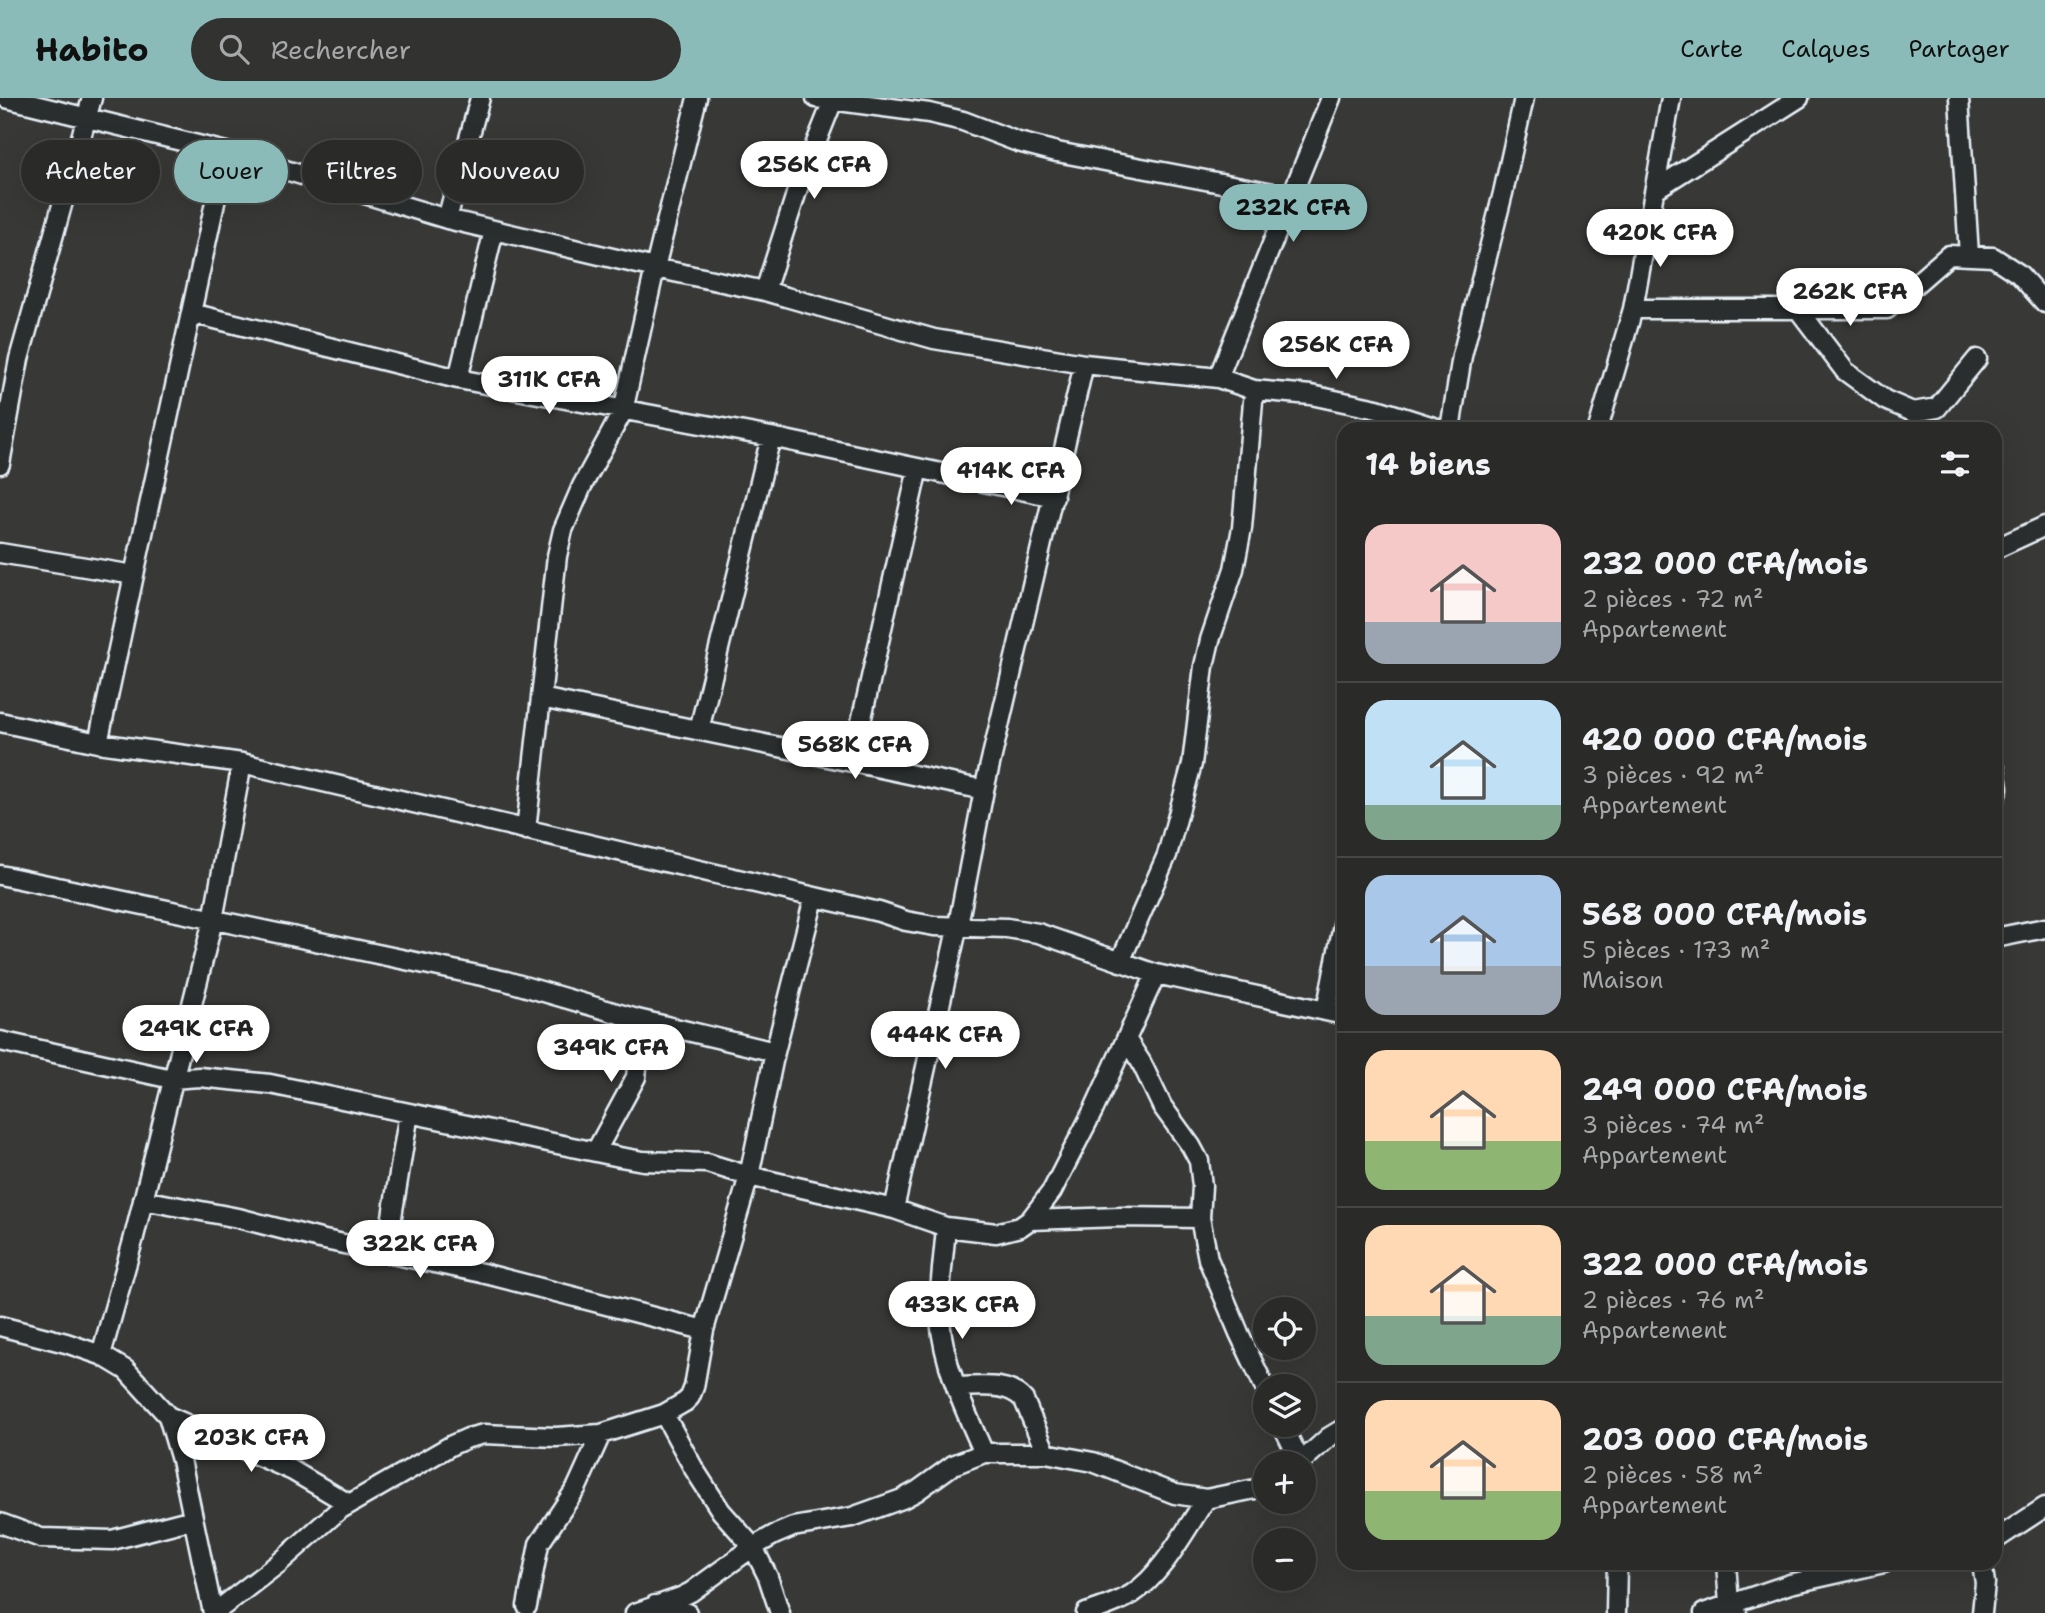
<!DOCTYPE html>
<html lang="fr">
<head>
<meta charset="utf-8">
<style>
	body { margin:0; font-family:"Shantell Sans",sans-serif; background:#323230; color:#f1f3f6; height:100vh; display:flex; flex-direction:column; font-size:26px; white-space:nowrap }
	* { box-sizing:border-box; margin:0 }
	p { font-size:23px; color:#a5a7a8 }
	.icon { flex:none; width:38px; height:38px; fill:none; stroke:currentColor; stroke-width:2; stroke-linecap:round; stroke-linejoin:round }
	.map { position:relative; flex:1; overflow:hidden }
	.details { position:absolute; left:1337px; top:324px; width:665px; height:1148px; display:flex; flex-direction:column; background:#2a2a28; border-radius:21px; box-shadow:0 7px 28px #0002,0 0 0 2px #464645 }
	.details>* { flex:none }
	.hud { position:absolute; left:21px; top:42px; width:665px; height:63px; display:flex; gap:14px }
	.fabs { position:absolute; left:1253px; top:1199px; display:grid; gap:14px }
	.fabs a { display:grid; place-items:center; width:63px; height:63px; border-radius:50%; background:#2a2a28; box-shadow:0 7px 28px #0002,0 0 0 2px #464645; font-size:35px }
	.price { position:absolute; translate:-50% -60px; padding:0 16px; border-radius:24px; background:#fff; color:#222; font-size:23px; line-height:46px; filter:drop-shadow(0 2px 4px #0008) }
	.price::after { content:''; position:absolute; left:50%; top:42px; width:21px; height:16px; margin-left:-10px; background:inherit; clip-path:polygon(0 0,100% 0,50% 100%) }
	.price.on { background:#8bbbb9; color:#111 }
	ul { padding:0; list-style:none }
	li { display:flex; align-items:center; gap:21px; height:175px; padding:0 28px }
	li+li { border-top:2px solid #464645 }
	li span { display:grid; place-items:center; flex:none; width:196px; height:140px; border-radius:21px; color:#555 }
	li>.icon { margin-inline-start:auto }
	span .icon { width:84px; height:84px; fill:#fffc; stroke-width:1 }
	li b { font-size:30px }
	h2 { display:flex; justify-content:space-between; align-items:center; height:84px; padding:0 28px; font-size:30px }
	.chip { padding:0 24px; border-radius:32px; background:#2a2a28; box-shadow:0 7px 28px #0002,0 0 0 2px #464645; font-size:24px; line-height:63px }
	.chip.on { background:#8bbbb9; color:#111 }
	header { display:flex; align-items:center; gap:42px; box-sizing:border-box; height:98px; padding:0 35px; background:#8bbbb9; color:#111 }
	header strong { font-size:33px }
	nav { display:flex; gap:38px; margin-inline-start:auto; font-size:24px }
	.search { width:490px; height:63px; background:#323230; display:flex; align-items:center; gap:18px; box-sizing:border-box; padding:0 24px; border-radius:38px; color:#a5a7a8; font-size:26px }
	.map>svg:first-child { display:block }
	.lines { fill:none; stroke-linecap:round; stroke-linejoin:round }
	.street-casing { stroke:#e8f1f8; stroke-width:23 }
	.street { stroke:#2a2d2e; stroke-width:18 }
</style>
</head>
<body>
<header>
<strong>Habito</strong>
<div class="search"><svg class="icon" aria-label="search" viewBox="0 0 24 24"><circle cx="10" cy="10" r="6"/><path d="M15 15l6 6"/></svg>Rechercher</div>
<nav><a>Carte</a><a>Calques</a><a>Partager</a></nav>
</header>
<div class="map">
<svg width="2045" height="1515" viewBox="0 0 2045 1515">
	<rect width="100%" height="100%" fill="#383836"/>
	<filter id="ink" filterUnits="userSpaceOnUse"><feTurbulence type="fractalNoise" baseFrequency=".0143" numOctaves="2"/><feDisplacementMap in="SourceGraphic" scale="14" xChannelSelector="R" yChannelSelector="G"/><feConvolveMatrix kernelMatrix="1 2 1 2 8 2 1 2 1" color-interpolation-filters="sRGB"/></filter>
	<g filter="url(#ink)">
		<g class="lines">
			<defs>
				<path id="street" d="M6 0 226 54 447 121 655 170 765 193 934 241 1084 266 1218 280 1254 292 1311 297 1377 311 1440 331
					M816 0 929 15 963 23 1018 44 1057 54 1290 98
					M1959 0 1969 157
					M1656 91 1799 0
					M447 121 480 0
					M765 193 798 90 834 0
					M1633 211H1887L1949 157 1993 159 2019 176 2045 205
					M1798 211 1845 273 1885 302 1913 314 1937 310 1977 261
					M191 215 458 281 771 339 1054 399
					M1218 280 1331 0
					M458 281 494 132
					M1450 331 1462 258 1503 95 1524 0
					M1598 331 1633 211 1671 0
					M0 366 19 261 92 0
					M1995 451 2045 428
					M0 455 134 477 226 54
					M541 600 852 664 918 370
					M0 624 98 645 242 665 879 814 906 823 934 828 1007 830 1038 835 1156 876 1344 917
					M699 632 771 339
					M98 645 134 477
					M852 664 984 692
					M1995 671 1998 690 1995 699
					M526 732 557 458 563 432 582 388 623 313 655 170 697 0
					M0 777 506 883 637 921 775 954
					M1995 840 2045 830
					M1120 864 1167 757 1192 666 1204 568 1210 542 1234 471 1242 430 1254 292
					M1326 913 1344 822
					M1126 941 1141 964 1162 1008 1191 1048 1199 1063 1202 1088 1200 1120 1208 1161 1239 1235 1265 1290
					M0 943 172 981 199 979 270 986 620 1059 643 1063 707 1065 749 1078 894 1111 946 1129 996 1135 1020 1129 1030 1122 1052 1093 1094 1011 1156 876
					M596 1053 636 979 639 953 637 921
					M143 1102 238 1120 320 1141 482 1175 704 1232
					M894 1111 958 827 984 692 1084 266
					M1030 1122 1120 1119 1200 1120
					M946 1129C944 1159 938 1191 940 1222 944 1269 965 1312 984 1355
					M386 1155 409 1015
					M0 1228 66 1245 101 1257 126 1272 168 1318 181 1362 213 1515
					M101 1257 133 1143 213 822 242 665
					M956 1289C978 1289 1008 1283 1024 1302L1046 1355
					M664 1316 685 1304 690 1299 694 1289 704 1232 749 1078 775 954 814 800
					M168 1318 293 1373 349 1406
					M1282 1326 1301 1365
					M1300 1365 1329 1339 1344 1330
					M0 1425 41 1440 112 1442 193 1421
					M1995 1442 2045 1409
					M1726 1465 1729 1506 1737 1515
					M1982 1465 1985 1485 1982 1515
					M655 1507 687 1515
					M527 1508 539 1446 577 1389 601 1336
					M214 1515 279 1465 339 1412 452 1347 468 1340 484 1336 556 1339 601 1336 664 1316 694 1371 721 1413 753 1449 768 1479 780 1515
					M635 1515 681 1499 691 1494 753 1449 774 1437 793 1429 852 1419 902 1401 917 1393 953 1367 984 1355H1046L1066 1359 1093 1364 1175 1396 1206 1401 1255 1391 1265 1386
					M1086 1515C1101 1510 1118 1505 1132 1496 1163 1476 1185 1432 1206 1401
					M1616 1515 1617 1465
					M1704 1515 1790 1486 1884 1465"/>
			</defs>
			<use href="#street" class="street-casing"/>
			<use href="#street" class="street"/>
		</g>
	</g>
</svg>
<div class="fabs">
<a><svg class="icon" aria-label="locate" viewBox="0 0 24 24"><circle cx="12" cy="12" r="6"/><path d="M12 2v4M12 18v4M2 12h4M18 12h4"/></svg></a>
<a><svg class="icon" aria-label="layers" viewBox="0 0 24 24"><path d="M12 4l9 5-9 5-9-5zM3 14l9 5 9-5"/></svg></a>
<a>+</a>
<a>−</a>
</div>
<b class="price" style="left:814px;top:103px">256K CFA</b>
<b class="price on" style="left:1293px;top:146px">232K CFA</b>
<b class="price" style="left:1660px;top:171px">420K CFA</b>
<b class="price" style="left:1850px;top:230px">262K CFA</b>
<b class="price" style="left:1336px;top:283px">256K CFA</b>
<b class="price" style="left:549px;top:318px">311K CFA</b>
<b class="price" style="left:1011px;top:409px">414K CFA</b>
<b class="price" style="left:855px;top:683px">568K CFA</b>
<b class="price" style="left:196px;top:967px">249K CFA</b>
<b class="price" style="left:945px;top:973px">444K CFA</b>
<b class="price" style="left:611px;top:986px">349K CFA</b>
<b class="price" style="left:420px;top:1182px">322K CFA</b>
<b class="price" style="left:962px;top:1243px">433K CFA</b>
<b class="price" style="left:251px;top:1376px">203K CFA</b>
<div class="hud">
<a class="chip">Acheter</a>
<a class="chip on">Louer</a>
<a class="chip">Filtres</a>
<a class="chip">Nouveau</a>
</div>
<section class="details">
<h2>14 biens<svg class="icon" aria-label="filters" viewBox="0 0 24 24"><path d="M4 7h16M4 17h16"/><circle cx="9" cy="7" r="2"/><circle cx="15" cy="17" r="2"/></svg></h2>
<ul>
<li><span style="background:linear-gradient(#f6c9c9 70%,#9aa5b1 0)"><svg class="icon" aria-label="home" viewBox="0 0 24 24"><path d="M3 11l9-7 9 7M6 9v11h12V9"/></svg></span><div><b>232 000 CFA/mois</b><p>2 pièces · 72 m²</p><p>Appartement</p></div></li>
<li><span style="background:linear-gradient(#bfe0f5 75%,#7fa58c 0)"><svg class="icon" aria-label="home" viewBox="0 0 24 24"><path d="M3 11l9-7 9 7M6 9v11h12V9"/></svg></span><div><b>420 000 CFA/mois</b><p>3 pièces · 92 m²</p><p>Appartement</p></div></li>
<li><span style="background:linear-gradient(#a9c7e8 65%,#9aa5b1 0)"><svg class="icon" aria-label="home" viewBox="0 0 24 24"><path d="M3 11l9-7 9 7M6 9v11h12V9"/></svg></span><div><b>568 000 CFA/mois</b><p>5 pièces · 173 m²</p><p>Maison</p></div></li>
<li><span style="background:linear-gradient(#ffd9b3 65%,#8fb573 0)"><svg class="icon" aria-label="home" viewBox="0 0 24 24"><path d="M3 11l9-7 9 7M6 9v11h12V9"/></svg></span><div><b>249 000 CFA/mois</b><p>3 pièces · 74 m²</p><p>Appartement</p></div></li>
<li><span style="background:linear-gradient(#ffd9b3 65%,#7fa58c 0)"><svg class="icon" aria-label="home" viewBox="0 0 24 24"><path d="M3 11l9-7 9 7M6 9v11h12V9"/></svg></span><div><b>322 000 CFA/mois</b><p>2 pièces · 76 m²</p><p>Appartement</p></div></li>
<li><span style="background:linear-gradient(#ffd9b3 65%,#8fb573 0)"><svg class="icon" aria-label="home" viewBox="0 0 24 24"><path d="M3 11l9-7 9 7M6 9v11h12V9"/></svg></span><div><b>203 000 CFA/mois</b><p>2 pièces · 58 m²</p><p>Appartement</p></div></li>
</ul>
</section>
</div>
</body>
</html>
